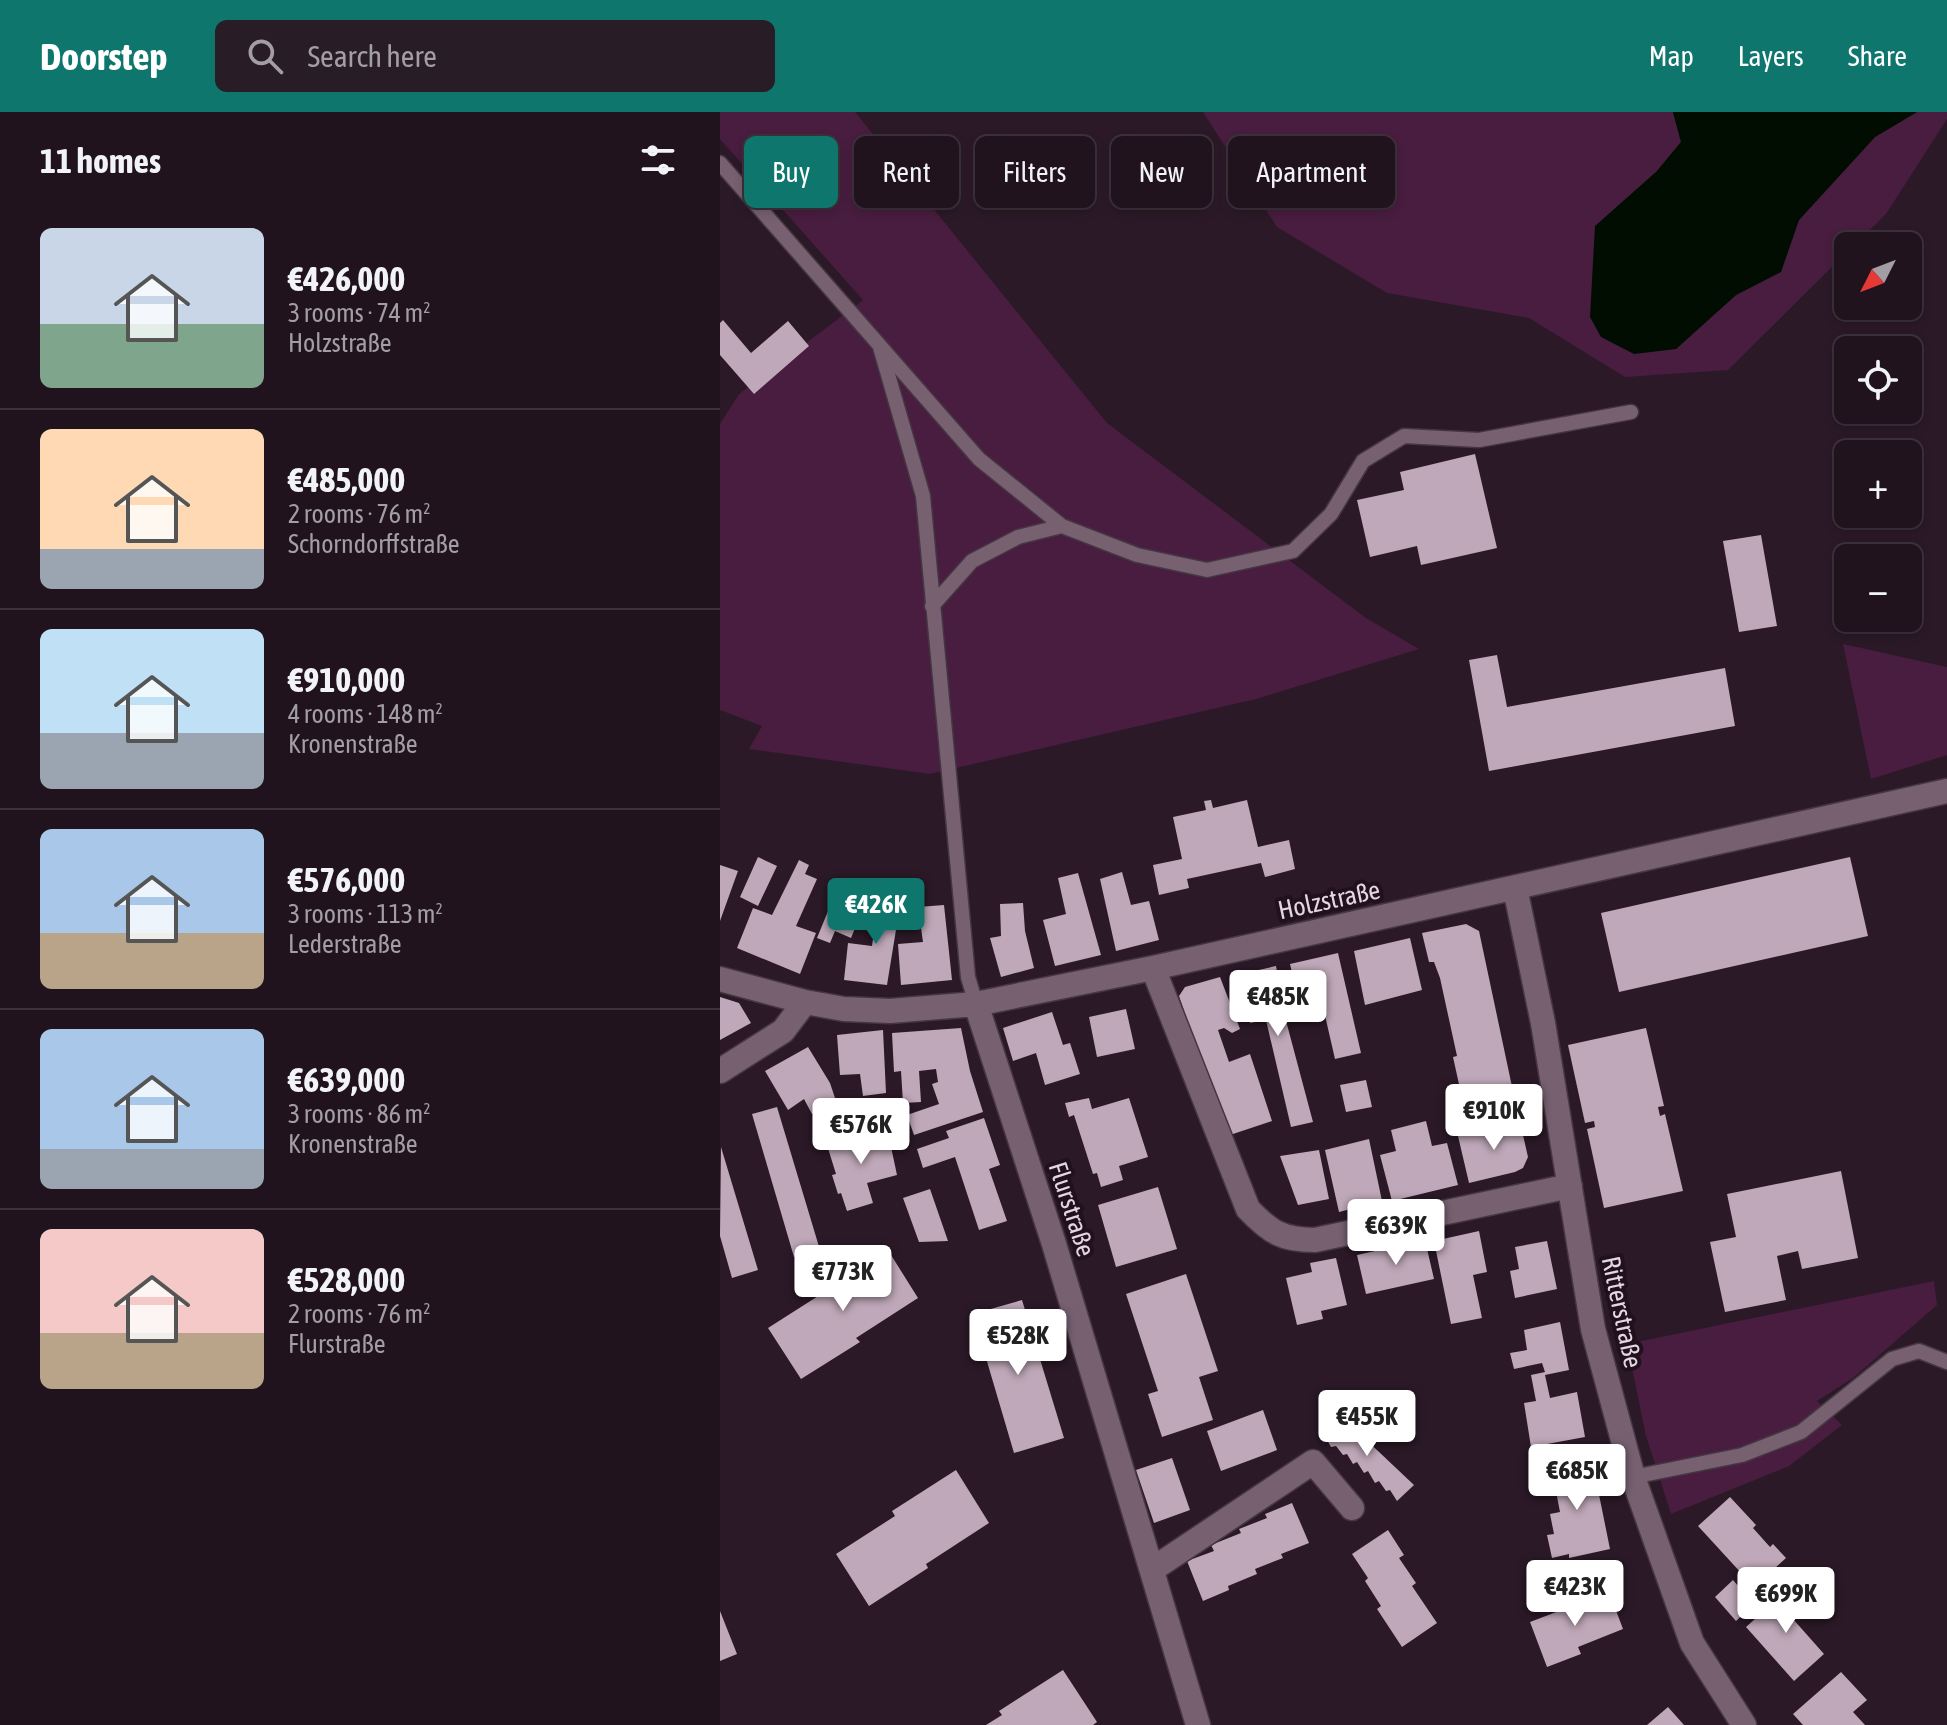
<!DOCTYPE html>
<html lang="en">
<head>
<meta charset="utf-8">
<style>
	body { margin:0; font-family:"Asap Condensed",sans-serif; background:#281c26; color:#f1f3f6; height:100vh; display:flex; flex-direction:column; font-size:30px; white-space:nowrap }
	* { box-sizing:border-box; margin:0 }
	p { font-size:26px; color:#a29ea4 }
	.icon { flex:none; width:44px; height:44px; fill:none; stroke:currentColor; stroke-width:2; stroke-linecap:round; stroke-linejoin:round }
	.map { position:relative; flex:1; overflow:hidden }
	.details { display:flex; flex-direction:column; background:#20131d; width:720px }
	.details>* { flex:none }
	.hud { position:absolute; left:24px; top:24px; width:760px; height:72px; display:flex; gap:16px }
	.needle { width:52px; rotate:228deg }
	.tools { position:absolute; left:1114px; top:120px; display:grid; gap:16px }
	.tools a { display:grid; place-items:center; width:88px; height:88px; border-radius:12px; background:#20131d; box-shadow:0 4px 12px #0003,0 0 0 2px #3d323b; font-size:40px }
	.price { position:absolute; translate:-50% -68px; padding:0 18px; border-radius:8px; background:#fff; color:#222; font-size:26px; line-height:52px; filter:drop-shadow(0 2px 4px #0008) }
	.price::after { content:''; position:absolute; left:50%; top:48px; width:24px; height:18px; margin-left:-12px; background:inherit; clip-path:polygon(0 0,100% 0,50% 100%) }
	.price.active { background:#0f766e; color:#fff }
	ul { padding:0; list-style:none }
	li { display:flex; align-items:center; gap:24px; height:200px; padding:0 40px }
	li+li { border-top:2px solid #3d323b }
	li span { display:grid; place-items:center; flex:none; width:224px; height:160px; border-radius:12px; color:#555 }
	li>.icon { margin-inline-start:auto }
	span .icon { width:96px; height:96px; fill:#fffc; stroke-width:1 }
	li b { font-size:34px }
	h2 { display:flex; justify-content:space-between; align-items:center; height:96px; padding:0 40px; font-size:34px }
	.tag { padding:0 28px; border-radius:12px; background:#20131d; box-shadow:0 4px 12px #0003,0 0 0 2px #3d323b; font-size:28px; line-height:72px }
	.tag.active { background:#0f766e; color:#fff }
	header { display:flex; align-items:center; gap:48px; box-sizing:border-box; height:112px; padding:0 40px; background:#0f766e; color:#fff }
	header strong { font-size:38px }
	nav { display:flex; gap:44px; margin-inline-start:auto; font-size:28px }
	.search { width:560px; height:72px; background:#281c26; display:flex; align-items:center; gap:20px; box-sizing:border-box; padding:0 28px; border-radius:12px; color:#a29ea4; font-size:30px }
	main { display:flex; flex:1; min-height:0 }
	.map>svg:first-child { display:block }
	.green { fill:#481d3f }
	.water { fill:#000d00 }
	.building { fill:#bfa8b9 }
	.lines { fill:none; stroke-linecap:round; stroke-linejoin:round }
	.lane-casing { stroke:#453742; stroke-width:17 }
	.street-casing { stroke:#453742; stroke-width:27 }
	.lane { stroke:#776171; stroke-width:14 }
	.street { stroke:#776171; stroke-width:24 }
	.labels { text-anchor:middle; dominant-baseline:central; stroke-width:8; stroke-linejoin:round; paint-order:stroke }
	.street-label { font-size:26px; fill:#e4d7e0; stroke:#21101d }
</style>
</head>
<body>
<header>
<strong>Doorstep</strong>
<div class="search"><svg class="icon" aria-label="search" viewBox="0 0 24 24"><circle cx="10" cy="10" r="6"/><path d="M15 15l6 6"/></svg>Search here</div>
<nav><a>Map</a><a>Layers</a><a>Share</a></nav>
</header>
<main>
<section class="details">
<h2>11 homes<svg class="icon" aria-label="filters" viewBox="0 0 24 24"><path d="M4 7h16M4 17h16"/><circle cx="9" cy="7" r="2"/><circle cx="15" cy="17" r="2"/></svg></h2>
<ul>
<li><span style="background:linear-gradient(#c9d6e8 60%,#7fa58c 0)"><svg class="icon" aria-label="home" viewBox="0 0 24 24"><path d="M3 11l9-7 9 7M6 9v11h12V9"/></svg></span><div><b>€426,000</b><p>3 rooms · 74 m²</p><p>Holzstraße</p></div></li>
<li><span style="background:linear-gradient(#ffd9b3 75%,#9aa5b1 0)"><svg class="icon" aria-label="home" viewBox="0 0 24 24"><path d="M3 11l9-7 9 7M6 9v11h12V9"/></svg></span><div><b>€485,000</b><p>2 rooms · 76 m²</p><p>Schorndorffstraße</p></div></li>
<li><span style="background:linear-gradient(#bfe0f5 65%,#9aa5b1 0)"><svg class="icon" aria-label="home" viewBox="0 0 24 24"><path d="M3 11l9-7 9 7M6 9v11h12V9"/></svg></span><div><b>€910,000</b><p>4 rooms · 148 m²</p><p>Kronenstraße</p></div></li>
<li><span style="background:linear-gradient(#a9c7e8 65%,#b9a48a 0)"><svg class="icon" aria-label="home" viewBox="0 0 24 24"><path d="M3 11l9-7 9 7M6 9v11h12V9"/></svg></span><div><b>€576,000</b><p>3 rooms · 113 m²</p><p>Lederstraße</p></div></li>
<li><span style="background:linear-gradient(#a9c7e8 75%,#9aa5b1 0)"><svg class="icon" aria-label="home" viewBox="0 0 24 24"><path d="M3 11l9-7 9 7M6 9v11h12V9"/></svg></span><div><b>€639,000</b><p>3 rooms · 86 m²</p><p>Kronenstraße</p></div></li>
<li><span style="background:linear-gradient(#f6c9c9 65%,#b9a48a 0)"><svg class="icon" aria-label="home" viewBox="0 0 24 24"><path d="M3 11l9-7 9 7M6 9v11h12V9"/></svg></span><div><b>€528,000</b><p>2 rooms · 76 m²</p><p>Flurstraße</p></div></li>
</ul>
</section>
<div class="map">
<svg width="1227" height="1613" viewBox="0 0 1227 1613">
	<rect width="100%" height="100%" fill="#2b1927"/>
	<path class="green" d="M0 0H135L387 311 646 506 699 537 536 587 210 662 29 637 42 614 0 598V312L19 282 143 188 0 27Z
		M483 0H953L961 30 937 59 956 237 1016 183 1060 160 1079 108 1155 25 1197 0H1227V7L1166 102 1134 134H1128V139L1008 258 905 265 809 206 667 181 557 115Z
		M1123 532 1227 555V643L1151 667Z
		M1214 1169 1217 1193 1133 1266 1097 1289 1122 1313 1069 1354 951 1402 926 1324 907 1232Z"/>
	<path class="water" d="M953 0H1197L1155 25 1079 108 1061 160 1016 183 956 237 914 242 881 225 870 205 875 114 937 59 961 30Z"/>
	<path class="building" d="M3 208 31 241 68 209 89 234 34 282 0 243V211Z
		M755 342 777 436 701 453 697 434 650 445 637 388 684 378 680 360Z
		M1041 423 1057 514 1019 520 1003 429Z
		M777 543 787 595 1005 556 1015 614 769 659 749 548Z
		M491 688 493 696 527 688 538 735 569 728 575 757 545 765 541 751 467 767 469 776 439 783 433 753 462 747 453 705 486 698 484 689Z
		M38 745 57 754 38 794 20 785Z
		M1130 745 1148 824 899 880 881 801Z
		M79 748 89 753 85 762 97 767 76 814 96 821 80 862 17 836 33 796 52 803Z
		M0 753 18 759 0 809Z
		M402 760 411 793 429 789 439 828 396 839 380 767Z
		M358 761 381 843 335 854 323 808 346 802 338 766Z
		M165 778 182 781 167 873 124 868 128 831 152 834 158 792H162Z
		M113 787 142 799 131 826 115 819 110 831 97 826Z
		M303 791 305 819 314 856 281 865 270 826 281 824 280 792Z
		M224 793 232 868 181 873 178 832 203 830 198 795Z
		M746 812 759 819 794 984 744 995 733 945 737 944 720 866 714 850H709L702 821Z
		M690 826 702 878 645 893 634 839Z
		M618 841 641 941 615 947 601 886 579 891 570 852Z
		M556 854 565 905 593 1010 571 1015 546 908 530 911 521 862Z
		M500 865 520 917 512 921 504 916 498 918 509 950 530 942 552 1009 507 1024 459 884 465 875Z
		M0 885 19 891 31 911 0 928Z
		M406 897 415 937 377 945 369 905Z
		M332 900 343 933 350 931 360 962 325 973 316 941 293 949 283 916Z
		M241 916 250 959 263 1000 194 1023 187 1003 219 992 212 972 218 970 216 957 199 959 201 990 183 991 181 959 174 960 172 921Z
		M926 916 944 994 938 995 940 1004 945 1002 963 1079 884 1096 867 1017 875 1015 874 1009 865 1011 848 933Z
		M163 918 166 981 143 984 140 962 120 963 117 923Z
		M88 935 110 971 116 989 92 1002 84 987 68 998 45 959Z
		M646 968 652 995 626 1000 620 973Z
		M369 986 372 997 409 986 428 1045 399 1054 403 1068 381 1075 377 1061 373 1062 354 1003 349 1005 345 991Z
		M57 995 100 1138 74 1145 32 1002Z
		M264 1006 280 1053 269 1057 287 1109 259 1118 235 1045 203 1056 197 1037 229 1026 226 1019Z
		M706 1009 712 1034 727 1031 738 1073 672 1089 660 1043 676 1039 671 1018Z
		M800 1010 808 1045 803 1056 795 1060 749 1071 738 1024Z
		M167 1016 177 1063 147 1071 153 1091 127 1099 121 1081 118 1082 112 1063 116 1062 107 1033Z
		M649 1027 662 1089 619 1100 605 1038Z
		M1 1035 38 1158 12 1166 0 1124Z
		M599 1038 609 1087 578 1093 560 1044Z
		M1121 1059 1138 1146 1082 1157 1078 1139 1057 1144 1066 1188 1005 1200 990 1130 1016 1125 1007 1082Z
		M438 1075 457 1137 396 1155 378 1093Z
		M210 1077 228 1129 199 1130 183 1086Z
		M759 1119 767 1160 753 1163 762 1206 731 1212 714 1129Z
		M705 1128 714 1167 646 1182 637 1143Z
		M827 1129 837 1177 795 1186 790 1159 799 1157 795 1135Z
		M166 1135 198 1186 136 1226 140 1230 81 1267 48 1216 106 1179 104 1175Z
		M616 1146 627 1193 601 1199 603 1207 577 1213 566 1166 592 1160 590 1151Z
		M466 1162 498 1259 479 1265 493 1308 442 1325 428 1282 438 1279 406 1182Z
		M302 1188 344 1326 294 1341 253 1202Z
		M840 1210 849 1258 825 1263 830 1286 857 1280 865 1325 811 1335 804 1291 816 1289 811 1263 825 1260 822 1251 794 1257 790 1241 807 1238 804 1218Z
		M543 1298 557 1338 501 1359 487 1319Z
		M622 1305 694 1373 677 1389 670 1378 666 1379 659 1369 655 1371 648 1359 644 1361 637 1350 633 1352 627 1342 623 1343 616 1334 611 1335 603 1321Z
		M452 1346 470 1398 434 1411 416 1358Z
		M872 1348 890 1437 849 1446V1442L832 1446 827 1423 834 1422 830 1402 840 1400 834 1369H829L826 1357Z
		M236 1358 269 1411 206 1452 208 1456 149 1494 116 1442 175 1404 172 1399Z
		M1010 1385 1036 1413 1033 1416 1050 1435 1053 1432 1066 1446 1034 1475 978 1414Z
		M572 1391 589 1431 561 1442 563 1446 535 1457 537 1462 508 1474 509 1478 483 1489 467 1449 494 1439 491 1433 521 1421 519 1417 547 1406 545 1402Z
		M668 1418 684 1443 679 1446 696 1471 692 1474 717 1511 682 1535 657 1497 661 1494 645 1469 648 1466 632 1442Z
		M1013 1468 1034 1492 1016 1509 995 1485Z
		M1071 1475 1088 1494 1073 1507 1104 1542 1074 1569 1026 1515Z
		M889 1480 903 1517 858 1535 861 1542 827 1555 810 1510Z
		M0 1499 17 1542 0 1549Z
		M343 1558 377 1610 373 1613H266L282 1603 279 1599Z
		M1121 1560 1147 1588 1133 1600 1145 1613H1083L1073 1602Z
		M948 1595 964 1613H927Z"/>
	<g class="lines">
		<defs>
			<path id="lane" d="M0 51 259 347 342 414 417 443 487 458 573 439 611 402 643 349 684 324 759 328 911 300
				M160 235 203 384 248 865 256 892
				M212 494 252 449 298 425 342 414
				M913 1365 1022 1343 1081 1320 1172 1247 1199 1239 1227 1250"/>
			<path id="street" d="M795 776 823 911 873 1217 913 1365 972 1531 1024 1613
				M433 856 528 1097C550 1120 562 1128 595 1128L850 1074
				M0 867 85 890 124 897 170 899 256 892 433 856 1227 679
				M256 892 334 1132 478 1613
				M0 959 63 919 85 890
				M433 1457 593 1350 632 1396"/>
		</defs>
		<use href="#lane" class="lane-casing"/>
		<use href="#street" class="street-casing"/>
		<use href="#lane" class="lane"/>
		<use href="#street" class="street"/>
	</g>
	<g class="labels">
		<g class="street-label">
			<text transform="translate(609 788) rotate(-12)">Holzstraße</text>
			<text transform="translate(352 1097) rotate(72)">Flurstraße</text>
			<text transform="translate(902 1200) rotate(78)">Ritterstraße</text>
		</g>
	</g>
</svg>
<div class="tools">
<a><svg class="needle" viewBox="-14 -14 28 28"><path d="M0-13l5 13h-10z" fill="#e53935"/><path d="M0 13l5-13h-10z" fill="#a29ea4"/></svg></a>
<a><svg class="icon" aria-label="locate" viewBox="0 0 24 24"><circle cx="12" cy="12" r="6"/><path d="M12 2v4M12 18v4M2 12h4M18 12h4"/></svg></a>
<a>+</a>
<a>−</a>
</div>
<b class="price active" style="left:156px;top:834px">€426K</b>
<b class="price" style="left:558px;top:926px">€485K</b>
<b class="price" style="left:774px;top:1040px">€910K</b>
<b class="price" style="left:141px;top:1054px">€576K</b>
<b class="price" style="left:676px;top:1155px">€639K</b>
<b class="price" style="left:123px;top:1201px">€773K</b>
<b class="price" style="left:298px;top:1265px">€528K</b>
<b class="price" style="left:647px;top:1346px">€455K</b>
<b class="price" style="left:857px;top:1400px">€685K</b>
<b class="price" style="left:855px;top:1516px">€423K</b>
<b class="price" style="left:1066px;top:1523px">€699K</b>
<div class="hud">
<a class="tag active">Buy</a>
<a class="tag">Rent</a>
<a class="tag">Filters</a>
<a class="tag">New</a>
<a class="tag">Apartment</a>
</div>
</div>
</main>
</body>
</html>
